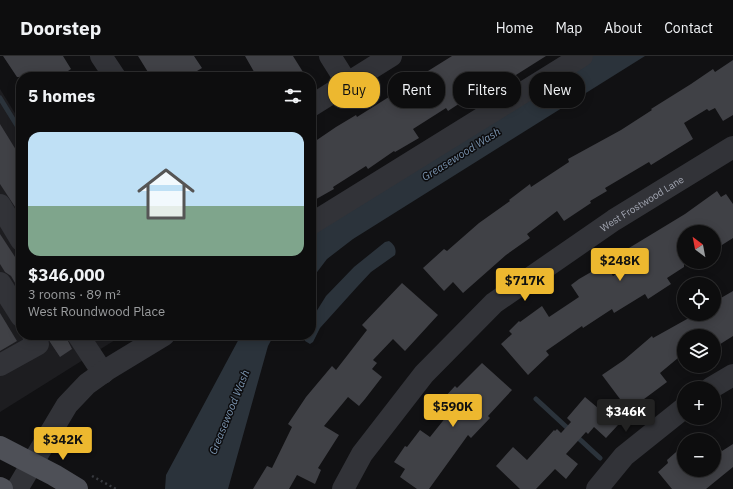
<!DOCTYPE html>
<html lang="en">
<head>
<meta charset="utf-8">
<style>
	body { margin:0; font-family:"IBM Plex Sans",sans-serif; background:#1b1b1c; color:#f1f3f6; height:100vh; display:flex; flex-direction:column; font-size:15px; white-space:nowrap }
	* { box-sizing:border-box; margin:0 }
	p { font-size:13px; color:#9a9c9e }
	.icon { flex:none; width:22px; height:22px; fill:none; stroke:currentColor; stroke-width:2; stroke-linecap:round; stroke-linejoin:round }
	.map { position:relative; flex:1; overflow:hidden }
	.side { position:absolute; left:16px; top:16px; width:300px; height:268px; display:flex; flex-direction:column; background:#0d0d0e; border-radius:16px; box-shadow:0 2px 10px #0003,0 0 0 1px #2d2d2e }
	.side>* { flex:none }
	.top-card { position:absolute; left:328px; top:16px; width:345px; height:36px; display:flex; gap:8px }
	.needle { width:26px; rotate:328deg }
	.buttons { position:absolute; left:677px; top:169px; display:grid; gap:8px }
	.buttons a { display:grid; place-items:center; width:44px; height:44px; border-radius:50%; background:#0d0d0e; box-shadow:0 2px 10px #0003,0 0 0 1px #2d2d2e; font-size:20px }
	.price { position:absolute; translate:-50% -34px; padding:0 9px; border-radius:4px; background:#edb82f; color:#111; font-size:13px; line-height:26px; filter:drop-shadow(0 1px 2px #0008) }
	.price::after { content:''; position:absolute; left:50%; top:24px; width:12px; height:9px; margin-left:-6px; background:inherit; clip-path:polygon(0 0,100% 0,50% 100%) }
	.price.current { background:#222; color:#fff }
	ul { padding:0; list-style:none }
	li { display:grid; align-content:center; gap:8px; height:212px; padding:0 12px }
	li+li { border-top:1px solid #2d2d2e }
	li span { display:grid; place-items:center; height:124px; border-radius:12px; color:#555 }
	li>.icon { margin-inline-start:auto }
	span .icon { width:72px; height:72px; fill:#fffc; stroke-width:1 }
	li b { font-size:17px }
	h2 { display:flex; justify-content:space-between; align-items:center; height:48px; padding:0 12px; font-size:17px }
	.chip { padding:0 14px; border-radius:16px; background:#0d0d0e; box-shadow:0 2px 10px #0003,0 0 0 1px #2d2d2e; font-size:14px; line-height:36px }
	.chip.current { background:#edb82f; color:#111 }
	header { display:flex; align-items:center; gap:24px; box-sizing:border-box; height:56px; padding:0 20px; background:#0d0d0e; border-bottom:1px solid #2d2d2e }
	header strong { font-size:19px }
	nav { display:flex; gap:22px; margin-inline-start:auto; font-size:14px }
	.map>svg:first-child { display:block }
	.built { fill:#1d1d20 }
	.water { fill:#2b333b }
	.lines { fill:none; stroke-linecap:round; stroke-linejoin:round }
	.stream { stroke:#2b333b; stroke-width:5 }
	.building { fill:#404146 }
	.path { stroke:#383a3f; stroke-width:2.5; stroke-dasharray:2 3; stroke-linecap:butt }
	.minor { stroke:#323338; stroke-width:22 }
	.major { stroke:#4e5057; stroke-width:22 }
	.labels { text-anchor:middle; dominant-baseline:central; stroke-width:3; stroke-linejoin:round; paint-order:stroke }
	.street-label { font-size:10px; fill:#a3a7b3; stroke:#0c0c0e }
	.water-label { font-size:11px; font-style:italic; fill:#7a93ae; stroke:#0c0c0e }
</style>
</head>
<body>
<header>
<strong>Doorstep</strong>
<nav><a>Home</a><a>Map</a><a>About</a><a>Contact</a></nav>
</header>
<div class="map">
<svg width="733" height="433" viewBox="0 0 733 433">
	<rect width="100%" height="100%" fill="#111113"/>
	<path class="built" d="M0 33 21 67V279H123L0 356Z"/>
	<path class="water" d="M591 0H645L353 183 327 203 311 224V179Z
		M389 185C394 188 397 193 395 199L371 216 357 231 320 272 313 286 310 288 305 285 304 279H311V264L326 240 354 211 385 186Z
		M241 279H274L268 290 228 433H165L166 419Z"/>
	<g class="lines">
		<path class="stream" d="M0 42 21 76
			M536 343 600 402"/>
	</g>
	<path class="building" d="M3 0H63L71 13 59 21H17Z
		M138 0H194L202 12 187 21H151Z
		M245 0H293L303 16 295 21H257Z
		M452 0H546L505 26 501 20 448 55 446 52 413 73 419 82 395 96 394 95 368 113 366 110 333 131 334 133 311 146V88L336 71 356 59 357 61 408 29 407 27 419 19 420 20Z
		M733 4V59L723 65 715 52 709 55 707 53 684 67 693 83 651 109 649 106 605 132 607 135 590 145 591 147 564 165 557 155 527 178 530 182 506 199 463 237 453 226 444 235 423 212 444 193 447 195 479 167 510 145 509 144 530 128 531 131 569 106 568 103 621 74 652 54 651 53 691 28 713 13 715 16Z
		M0 68 21 102V160L0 128Z
		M717 135 721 141 726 138 733 148V182L714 194V176H684V211L667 222 671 228 648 243 645 238 614 257 612 253 583 272 582 270 546 295 549 299 528 319 501 288 512 278 509 275 519 265 520 266 542 250 549 261 579 241 571 229 579 223 605 208 613 220 637 205 629 192 685 158Z
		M0 178 21 210V237L11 220 5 216 0 208Z
		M402 227 438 259 405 295 393 283 373 304 377 307 372 313 382 321 365 343 359 350 348 341 324 370 339 379 318 412 321 414 315 428 297 419 289 433H253L267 410 272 412 292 371 288 368 306 341 332 310 336 314 367 274 362 269Z
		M733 235V280L714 292V280H684V297L660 317 667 326 636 349 633 345 626 351 602 319 624 304 652 280 653 282 696 258H714V246Z
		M0 257 17 285 0 295Z
		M47 279H65L72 293 60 301 50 286Z
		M482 307 512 334 488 360 490 362 471 382 468 379 429 433H417L400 421 405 413 394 406 405 390 407 391 420 374 430 381 454 351 444 342 455 330 457 332Z
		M585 341 618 369 606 382 594 371 588 378 586 376 566 398 578 408 566 423 555 413 536 433H520L496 410 513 391 527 404 554 374 555 375 557 373 561 377 571 366 567 362Z
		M714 385 722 395 733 388V411L706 433H672L658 416 668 407 667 404 684 389V414H714Z"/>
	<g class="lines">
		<path class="path" d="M92 420 116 433"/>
		<g class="minor">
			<path d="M101 0 115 21"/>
			<path d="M330 0 347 27"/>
			<path d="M311 50 391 0"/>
			<path d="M0 149 21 184"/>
			<path d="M311 168 582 0"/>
			<path d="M0 227 21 260"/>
			<path d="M78 279 103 317"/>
			<path d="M0 309 38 288 33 279"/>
			<path d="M711 332 733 319"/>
			<path d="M17 433 67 349 87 328 108 313 164 279"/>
			<path id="s1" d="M343 433 362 398 424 318 494 247 614 164 733 91"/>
			<path d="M597 433 624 400 684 352"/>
		</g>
		<path class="major" d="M0 391 54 419 77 433
			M0 432 2 433"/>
	</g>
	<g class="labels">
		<g class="street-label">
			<text stroke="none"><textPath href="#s1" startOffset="419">West Frostwood Lane</textPath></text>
		</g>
		<g class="water-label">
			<text transform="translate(461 98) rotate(-32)">Greasewood Wash</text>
			<text transform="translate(229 356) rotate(-68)">Greasewood Wash</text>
		</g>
	</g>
</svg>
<div class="buttons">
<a><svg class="needle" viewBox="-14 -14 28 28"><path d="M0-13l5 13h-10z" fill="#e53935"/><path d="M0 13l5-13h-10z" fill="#9a9c9e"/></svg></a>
<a><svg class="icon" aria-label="locate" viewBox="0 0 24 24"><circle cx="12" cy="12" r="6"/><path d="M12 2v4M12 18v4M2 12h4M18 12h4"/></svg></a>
<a><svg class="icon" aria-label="layers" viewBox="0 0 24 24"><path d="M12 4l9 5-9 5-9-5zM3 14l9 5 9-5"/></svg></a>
<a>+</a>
<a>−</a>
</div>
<b class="price" style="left:620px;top:226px">$248K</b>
<b class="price" style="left:525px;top:246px">$717K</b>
<b class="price" style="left:453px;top:372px">$590K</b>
<b class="price current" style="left:626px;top:377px">$346K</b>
<b class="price" style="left:63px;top:405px">$342K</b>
<div class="top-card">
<a class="chip current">Buy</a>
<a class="chip">Rent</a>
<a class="chip">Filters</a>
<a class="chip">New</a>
</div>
<section class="side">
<h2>5 homes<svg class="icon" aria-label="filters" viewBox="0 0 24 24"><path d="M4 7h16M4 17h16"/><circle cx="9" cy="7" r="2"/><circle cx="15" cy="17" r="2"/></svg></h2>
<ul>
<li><span style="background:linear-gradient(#bfe0f5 60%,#7fa58c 0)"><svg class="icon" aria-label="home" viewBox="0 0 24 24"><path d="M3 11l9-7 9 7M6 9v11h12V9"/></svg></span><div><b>$346,000</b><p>3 rooms · 89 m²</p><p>West Roundwood Place</p></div></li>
</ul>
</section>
</div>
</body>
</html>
